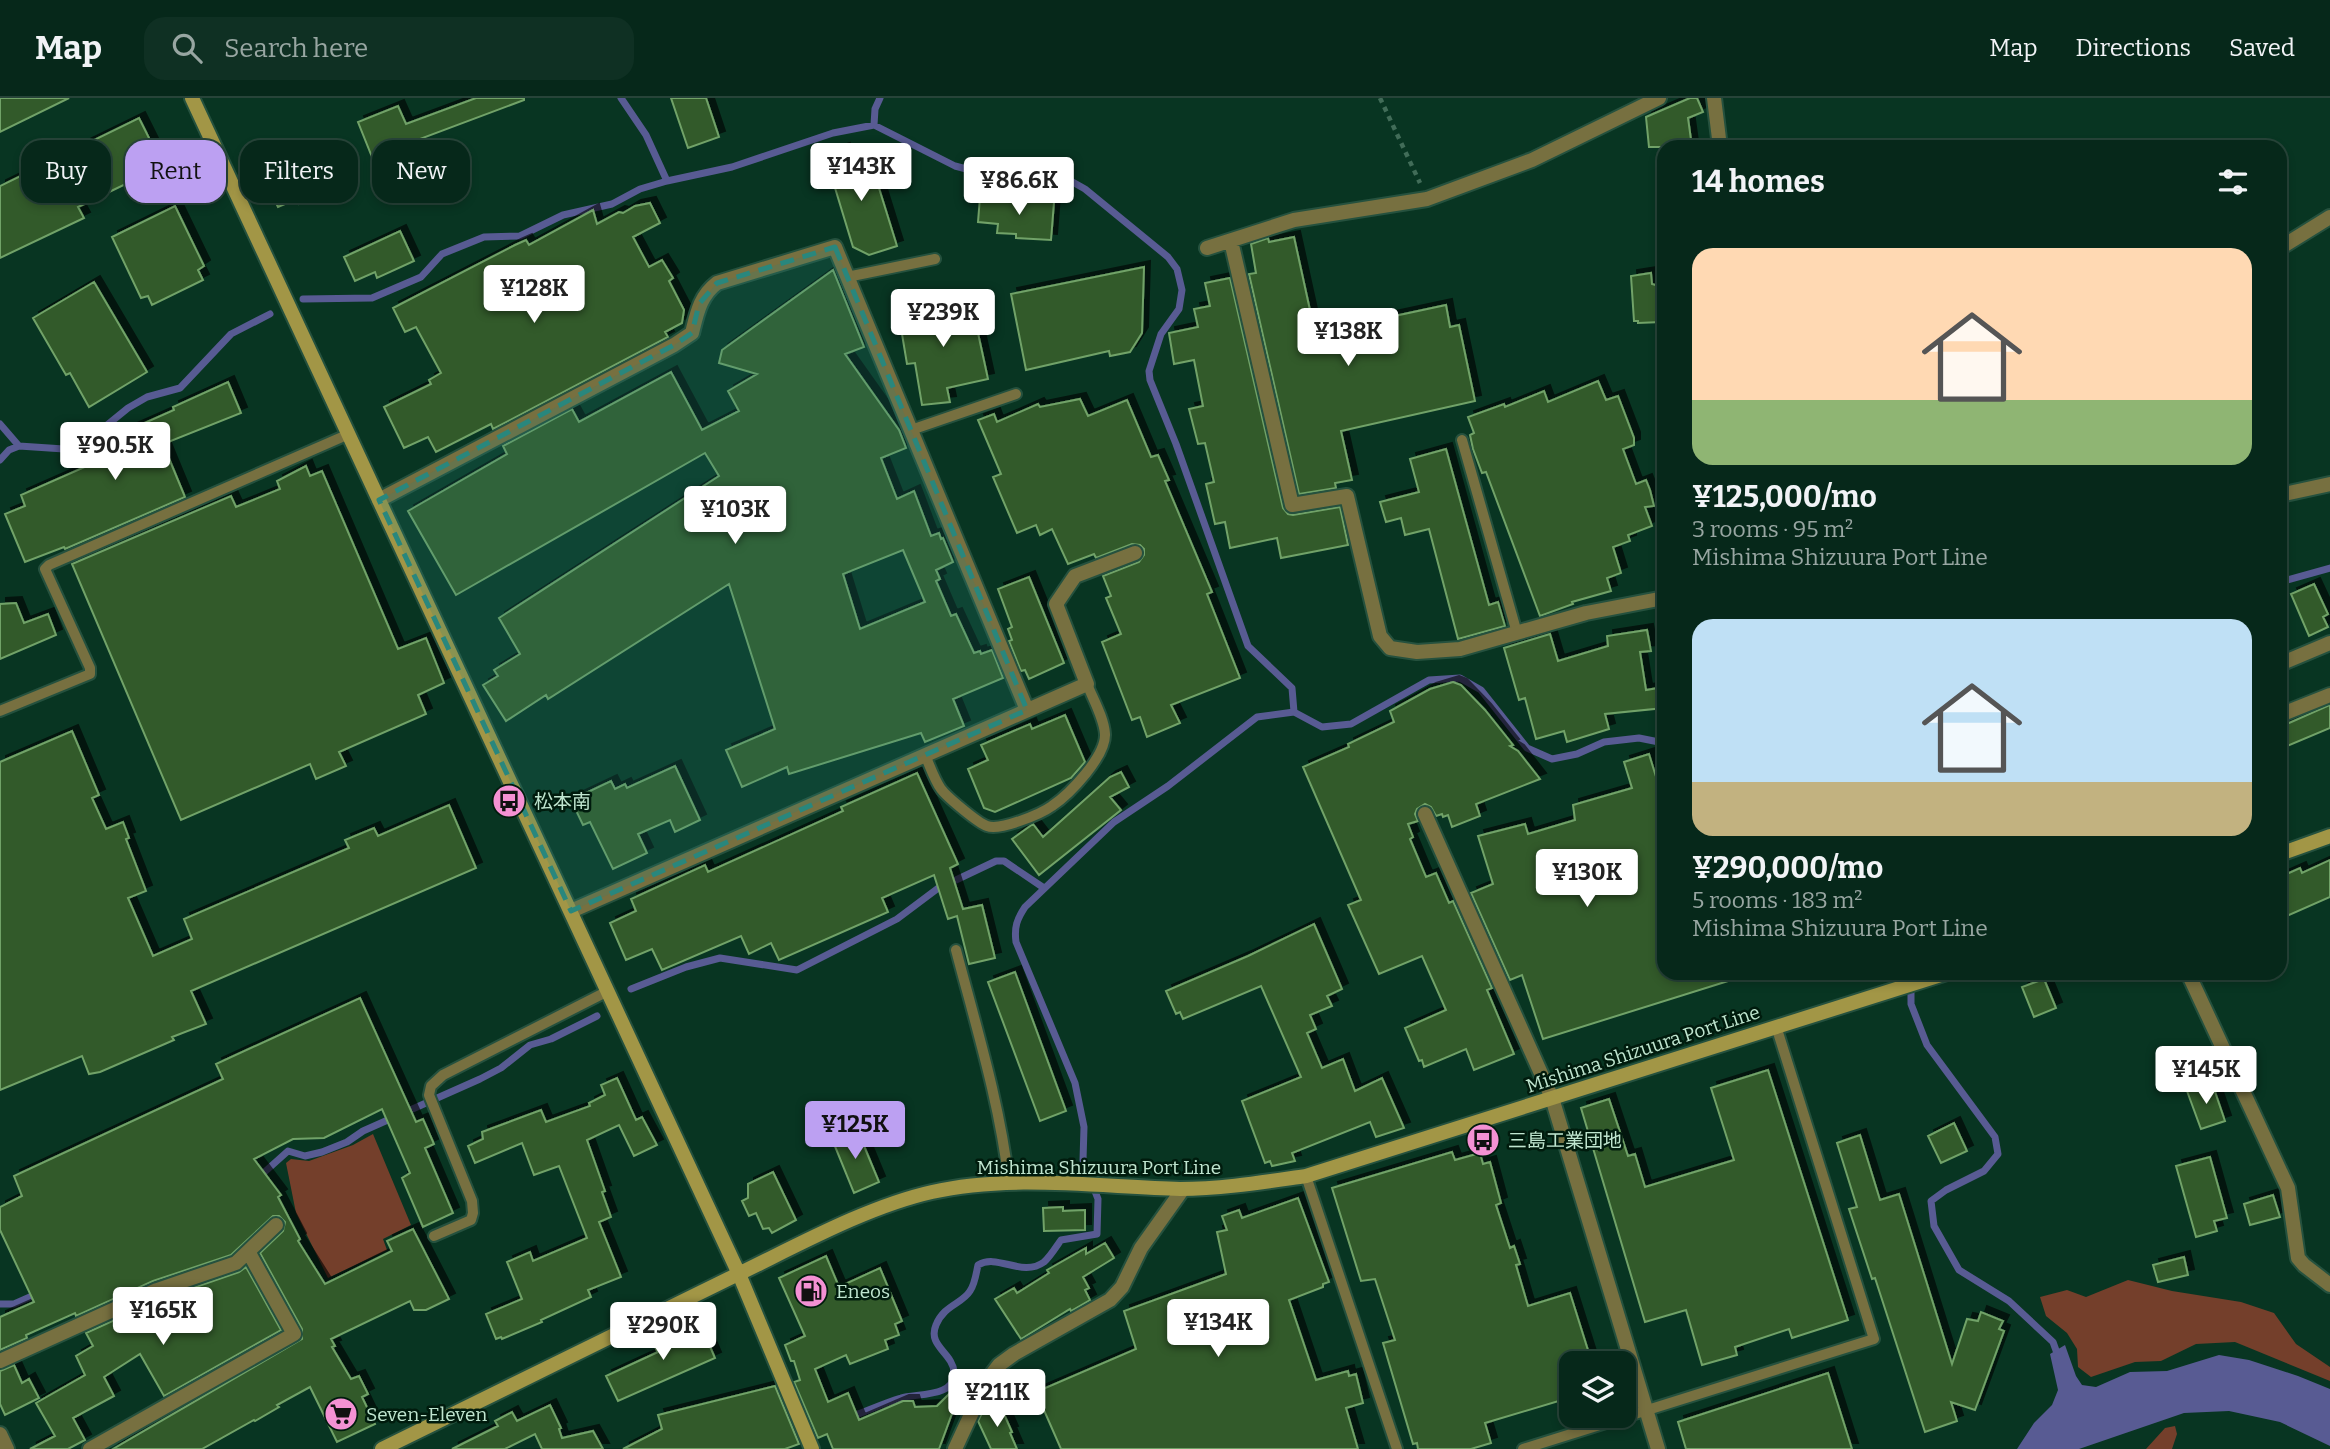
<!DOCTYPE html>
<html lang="en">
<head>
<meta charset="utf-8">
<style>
	body { margin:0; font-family:Bitter,"Noto Sans JP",serif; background:#0f3023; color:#f1f3f6; height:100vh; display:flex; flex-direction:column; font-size:26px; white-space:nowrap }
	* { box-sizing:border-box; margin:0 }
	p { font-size:23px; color:#98a6a2 }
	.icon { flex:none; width:38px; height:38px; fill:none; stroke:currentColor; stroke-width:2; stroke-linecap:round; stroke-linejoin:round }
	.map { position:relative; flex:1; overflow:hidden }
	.side { position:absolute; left:1657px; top:42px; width:630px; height:840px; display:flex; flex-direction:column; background:#06281a; border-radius:21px; box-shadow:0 4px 10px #0003,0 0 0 2px #274439 }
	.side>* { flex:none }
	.guide { position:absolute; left:21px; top:42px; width:665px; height:63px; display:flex; gap:14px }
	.tools { position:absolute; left:1559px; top:1253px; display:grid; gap:14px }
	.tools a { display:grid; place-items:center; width:77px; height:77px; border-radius:14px; background:#06281a; box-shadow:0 4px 10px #0003,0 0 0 2px #274439; font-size:35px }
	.price { position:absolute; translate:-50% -60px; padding:0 16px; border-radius:7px; background:#fff; color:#222; font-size:23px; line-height:46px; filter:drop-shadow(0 2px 4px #0008) }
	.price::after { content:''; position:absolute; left:50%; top:42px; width:21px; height:16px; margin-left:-10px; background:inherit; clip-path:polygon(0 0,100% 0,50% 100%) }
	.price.on { background:#bca0f2; color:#111 }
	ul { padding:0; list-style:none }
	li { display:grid; align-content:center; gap:14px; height:371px; padding:0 35px }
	li span { display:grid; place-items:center; height:217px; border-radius:21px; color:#555 }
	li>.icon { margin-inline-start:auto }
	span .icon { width:126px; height:126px; fill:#fffc; stroke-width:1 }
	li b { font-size:30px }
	h2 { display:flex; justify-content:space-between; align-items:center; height:84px; padding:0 35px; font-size:30px }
	.tag { padding:0 24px; border-radius:21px; background:#06281a; box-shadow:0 4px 10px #0003,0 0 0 2px #274439; font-size:24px; line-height:63px }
	.tag.on { background:#bca0f2; color:#111 }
	header { display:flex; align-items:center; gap:42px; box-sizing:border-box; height:98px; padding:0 35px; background:#06281a; border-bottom:2px solid #274439 }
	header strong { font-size:33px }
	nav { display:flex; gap:38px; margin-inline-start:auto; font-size:24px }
	.search { width:490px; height:63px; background:#0f3023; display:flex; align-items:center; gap:18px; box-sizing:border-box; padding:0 24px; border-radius:21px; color:#98a6a2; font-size:26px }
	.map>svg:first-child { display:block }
	.green { fill:#743f2b }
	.water { fill:#585b93 }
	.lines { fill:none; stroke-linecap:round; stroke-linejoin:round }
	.stream { stroke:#585b93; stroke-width:7 }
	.building { fill:#315a29; stroke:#71a268; stroke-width:2; fill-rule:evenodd; filter:url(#shadow) }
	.lane-casing { stroke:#25513e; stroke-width:14 }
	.street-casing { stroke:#25513e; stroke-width:18 }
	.secondary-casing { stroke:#25513e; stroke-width:18 }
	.path { stroke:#416c58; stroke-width:4.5; stroke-dasharray:5 5; stroke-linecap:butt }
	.lane { stroke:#777040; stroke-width:10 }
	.street { stroke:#777040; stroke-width:14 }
	.secondary { stroke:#a29646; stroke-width:14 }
	.marked { fill:#29877d; fill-opacity:0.2; stroke:#29877d; stroke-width:5; stroke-dasharray:14 9; stroke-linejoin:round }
	.labels { text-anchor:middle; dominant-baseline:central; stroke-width:5; stroke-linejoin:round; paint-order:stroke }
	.poi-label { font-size:19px; fill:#bfe5cf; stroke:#001b0d; text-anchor:start }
	.street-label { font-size:19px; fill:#bfe5cf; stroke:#001b0d }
</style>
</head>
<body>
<header>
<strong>Map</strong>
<div class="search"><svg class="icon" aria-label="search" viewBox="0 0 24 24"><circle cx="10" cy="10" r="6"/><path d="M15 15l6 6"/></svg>Search here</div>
<nav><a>Map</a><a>Directions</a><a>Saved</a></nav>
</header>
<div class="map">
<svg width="2330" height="1351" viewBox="0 0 2330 1351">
	<defs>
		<filter id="shadow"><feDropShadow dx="6" dy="-6" stdDeviation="0" flood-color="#0009"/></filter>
	</defs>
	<rect width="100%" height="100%" fill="#083522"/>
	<path class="green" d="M373 1036 411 1127 383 1141 387 1152 328 1180 296 1115 286 1065 291 1061 309 1063 353 1047Z
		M2128 1182 2172 1193 2241 1204 2274 1215 2296 1246 2330 1269V1283L2235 1244 2196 1246 2161 1263 2135 1264 2091 1279 2078 1269 2077 1251 2067 1235 2046 1218 2040 1199 2067 1192 2086 1199Z
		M2175 1328 2177 1336 2172 1351H2146L2165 1330Z"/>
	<path class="water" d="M2065 1247 2076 1278 2082 1287 2096 1289 2130 1274 2167 1273 2219 1257 2249 1262 2298 1278 2330 1291V1348L2280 1324 2229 1313 2184 1315 2079 1351H2017L2034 1325 2052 1307 2058 1292 2050 1256Z"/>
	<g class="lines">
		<path class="stream" d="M621 0 646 37 667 83
			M874 27 875 11 880 0
			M303 201 372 200 421 179 442 156 484 139 520 138 563 117 612 106 640 91 667 83 732 69 833 35 874 27 955 68 974 73 1069 82 1085 91 1168 159 1177 171 1182 192 1179 211 1161 236 1149 273 1150 282 1176 346 1248 548 1292 590 1294 614
			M0 326 19 348
			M0 362 9 352 19 348 64 351 85 345 128 310 147 299 180 290 231 236 270 216
			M2280 484 2330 470
			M1911 875V906L1927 947 1995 1039 1998 1056 1984 1073 1946 1092 1931 1103 1934 1128 1959 1172 2009 1203 2053 1244 2058 1258
			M631 891 686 869 720 860 797 872 897 821 937 791 996 763H1004L1044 790
			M259 1079 288 1053 305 1058 322 1054 347 1044 363 1033 480 981 501 970 530 947 551 941 597 918
			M0 1206H14L39 1195
			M850 1319C867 1313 884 1305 901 1300 916 1295 956 1300 954 1274 953 1255 927 1248 936 1227 944 1207 962 1206 970 1193 975 1186 976 1176 978 1167 998 1155 1022 1180 1044 1164 1050 1159 1056 1149 1061 1142L1097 1136 1098 1101 1083 1062 1084 1029 1075 985 1016 844C1014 829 1017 821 1025 809L1114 724 1168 688 1257 619 1294 614 1322 629 1351 626 1429 582 1460 580 1481 592 1527 650 1552 661 1577 656 1604 644 1639 640 1664 645"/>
	</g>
	<path class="building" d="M0 0H69L0 34Z
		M476 0H524V2L372 59 358 24 398 8 406 26Z
		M671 0H706L719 39 688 50Z
		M1690 0H1697L1703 14 1688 20 1692 49H1649L1646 19Z
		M139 20 163 68 78 109 84 120 0 160V88Z
		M844 51 849 65 869 58 897 148 869 157 853 149 825 57Z
		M324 64 335 92 299 106 297 101 278 109 274 101 246 93 244 88 280 82 288 76Z
		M980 99 1054 104 1051 142 1016 140V136L997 135 998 126 978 124Z
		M650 105 660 125 633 139 649 169 662 162 673 180 669 183 684 212 682 225 665 234 668 239 493 331 491 326 436 354 428 339 404 350 384 309 431 286 429 282 441 275 416 229 405 234 393 210 515 147 526 142 529 147 593 112 597 126 619 114 623 115 635 108Z
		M175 108 204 168 198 172 203 182 152 207 148 198 141 200 112 139Z
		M400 133 414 163 377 180 375 174 355 183 344 159Z
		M1294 139 1315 235 1446 207 1450 229 1459 227 1475 303 1341 333 1352 382 1335 385 1336 390 1299 396 1249 176 1256 175 1251 146 1268 140 1269 144Z
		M1144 169 1142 235 1130 254 1110 258 1109 253 1026 272 1011 196Z
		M833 172 864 249 845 256 899 332 906 350 881 360 897 401 914 393 931 438 939 435 941 441 943 440 953 464 936 472 940 481 936 483 951 518 956 516 974 555 980 553 981 556 992 552 1003 580 953 601 964 628 925 644 921 635 789 676 787 669 742 689 726 652 775 631 729 486 548 601 546 597 506 623 483 587 498 578 494 572 520 556 499 520 719 378 705 355 456 497 408 413 507 356 503 348 572 311 579 324 671 274 702 332 739 313 728 293 757 276 719 265 722 252ZM903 452 925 504 860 531 843 476Z
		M1651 175 1652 186 1659 188 1661 224 1638 225V223H1634L1631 178Z
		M1230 180 1283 410 1288 416 1293 417 1340 409 1348 447 1281 460 1277 440 1230 450 1225 424 1215 426 1206 386 1214 384 1205 345 1198 346 1189 311 1203 308 1194 262 1174 266 1169 235 1198 229 1194 211 1210 208 1205 185Z
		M94 184 147 274 89 309 70 275 66 277 33 220Z
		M971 203 988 281 947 290 950 304 922 307 915 265 907 266 898 212 930 207 931 211Z
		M1598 283 1606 302 1618 298 1634 340V347L1623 351 1636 386 1646 382 1650 392 1654 408 1645 409 1652 428 1628 437 1630 443 1613 449 1621 475 1607 480 1611 493 1572 504 1573 506 1540 518 1486 374 1482 375 1473 351 1470 337 1474 335 1468 319 1504 306 1505 309 1544 293 1548 304Z
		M228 284 241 315 163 346 185 399 65 451 64 449 25 464 5 416 25 408 21 397 128 350 122 335 174 312 173 309Z
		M1080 301 1088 318 1127 302 1151 359 1158 357 1169 382 1165 383 1212 494 1207 496 1240 580 1171 607 1180 625 1147 639 1140 619 1132 622 1102 544 1121 536 1106 500 1111 498 1103 478 1139 464 1144 457V451L1140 447 1132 446 1096 460 1094 456 1068 466 1052 431 1040 437 1036 427 1017 435 993 379 1001 376 978 322 994 316 997 324 1038 306 1040 309Z
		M1446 351 1489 507 1498 504 1505 528 1458 541 1429 431 1405 437 1401 420 1386 424 1380 404 1419 394 1410 361Z
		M306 368 310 378 322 373 398 551 426 540 444 585 418 597 426 616 339 654 346 668 316 681 310 666 181 722 72 466 231 398 236 409 280 391 277 383Z
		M1029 479 1064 565 1029 581 1025 572 1021 573 1009 543 1012 542 1008 531 1012 529 998 491Z
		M2314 486 2328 516 2323 519 2328 529 2309 538 2291 496Z
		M16 505 24 525 48 516 56 537 0 561V506Z
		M1647 532 1651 553 1640 554 1646 592 1664 589V610L1605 616 1609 631 1567 644 1564 633 1536 641 1525 600 1519 602 1504 550 1550 536 1558 563 1608 548 1607 538Z
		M1453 584 1461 587 1485 612 1513 647 1510 648 1518 653 1540 681 1476 706 1480 718 1452 729 1448 717 1443 719 1442 716 1436 718 1431 709 1425 706 1417 711 1415 716 1418 723 1408 726 1413 739 1410 741 1426 779 1436 775 1449 805 1453 803 1492 890 1487 892 1514 956 1474 972 1466 951 1424 969 1422 962 1419 963 1405 930 1446 912 1422 858 1379 876 1348 807 1361 802 1303 669 1349 649 1348 646 1394 624 1390 613 1430 591Z
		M2330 607V630L2280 651V629Z
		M1065 617 1085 664 1071 680 995 714 984 710 968 671 988 662 981 647 1030 626 1032 631Z
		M72 633 99 697 92 700 106 731 123 724 129 740 126 741 146 793 128 800 153 858 192 841 184 821 349 750 345 742 374 730 378 738 449 707 476 770 191 893 206 926 172 939 174 942 100 974 89 976 82 958 0 992V664Z
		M1649 656 1661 695 1664 694V875H1741V879L1543 941 1522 877 1510 882 1471 795 1493 786 1478 738 1525 726 1528 736 1575 722 1573 707 1632 690 1624 664Z
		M675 668 700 722 675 734 670 722 638 736 647 755 613 771 590 724 583 727 571 702 611 683 615 691 625 686 627 690Z
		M1121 674 1129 689 1110 699 1121 712 1039 777 1012 741 1033 726 1043 739 1110 679Z
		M917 675 958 766 950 770 963 811 982 807 995 860 969 866 957 818 948 821 934 777 882 800 888 814 779 862 771 845 749 856 741 838 662 872 652 851 626 862 610 825 636 813 631 801 705 767 708 774 843 713 841 709Z
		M2330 762V799L2280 821V779L2300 770 2302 775Z
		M1314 826 1342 891 1327 898 1332 908 1310 917 1316 931 1307 935 1322 970 1343 961 1355 993 1382 980 1404 1030 1376 1039 1370 1024 1292 1055 1295 1063 1272 1068 1270 1063 1265 1065 1242 1003 1301 979 1261 888 1183 921 1180 914 1176 916 1166 893 1248 858Z
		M1015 874 1066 1013 1040 1023 988 884Z
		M2044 881 2056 910 2034 919 2022 889Z
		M360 900 416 1024 423 1021 434 1046 425 1050 453 1115 423 1129 402 1080 410 1075 382 1011 324 1040 293 1041 254 1061 281 1097 278 1099 300 1141 298 1143 325 1186 392 1153 387 1143 413 1131 449 1201 426 1212H414L410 1203 331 1241 335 1248 332 1249 351 1281 359 1278 368 1296 362 1299 375 1326 337 1344 310 1289 277 1307 279 1309 255 1323 254 1322 202 1351H113L302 1241V1231L260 1155 283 1133 285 1124 279 1118H273L231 1157 153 1183 76 1218 75 1215 26 1237 27 1240 0 1252V1219L34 1204 0 1132V1109L22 1098 14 1078 223 981 216 966Z
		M1768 972 1848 1222 1792 1240 1789 1231 1735 1249 1737 1257 1702 1267 1686 1212 1645 1224 1581 1010 1609 1001 1628 1058 1635 1056 1645 1089 1734 1062 1711 990Z
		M617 980 636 1022 642 1019 657 1047 634 1058 619 1027 587 1042 605 1093 602 1094 611 1119 599 1124 621 1179 588 1192 591 1199 541 1222 542 1224 502 1241 501 1239 496 1241 486 1216 522 1201 507 1164 530 1154 533 1163 587 1140 559 1068 534 1077 522 1045 475 1065 468 1048 483 1041 482 1034 541 1012 546 1024 590 1008 589 1005 605 997 601 987Z
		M2212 985 2225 1023 2201 1031 2187 993Z
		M1954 1025 1967 1053 1941 1065 1928 1038Z
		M857 1031 879 1084 854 1095 832 1041Z
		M1860 1037 1880 1102 1899 1096 1952 1266 1967 1221 1978 1223 1981 1214 2003 1223 1999 1231 2004 1233 1975 1312 1951 1304 1957 1323 1925 1334 1875 1180 1872 1181 1849 1111 1857 1109 1837 1045Z
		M1452 1054 1455 1062 1480 1055 1483 1066 1490 1064 1501 1105 1496 1107 1510 1150 1514 1148 1520 1166 1516 1167 1528 1208 1570 1195 1592 1265H1572V1299L1485 1325 1491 1345 1471 1351H1418L1417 1345 1413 1346 1383 1245 1395 1242 1375 1181 1361 1183 1332 1090Z
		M2210 1059 2227 1120 2214 1123 2217 1133 2196 1139 2176 1068Z
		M773 1074 796 1122 772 1135 769 1130 763 1131 756 1115 749 1118 742 1103 748 1100V1086Z
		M2273 1097 2280 1119 2250 1127 2244 1106Z
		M1298 1100 1329 1184 1323 1186V1189L1289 1202 1316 1282 1348 1273 1349 1278 1356 1276 1363 1305 1346 1310 1358 1351H1061L1036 1294 1136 1251 1124 1213 1226 1176 1217 1134 1227 1132 1222 1118 1239 1112 1242 1120Z
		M1063 1109V1113L1085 1112V1132L1044 1133 1043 1110Z
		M1105 1145 1114 1160 1083 1179 1089 1190 1085 1192 1090 1202 1071 1213 1070 1211 1021 1241 995 1201 1014 1190 1017 1195 1049 1175 1047 1172 1086 1150V1156Z
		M826 1158 839 1189 880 1170 902 1223 895 1226 899 1237 885 1242 888 1251 850 1266 846 1257 815 1271 828 1304 848 1295 859 1322 903 1303H913L915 1309 937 1308 965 1280 939 1351H833L827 1336 818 1340 794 1284 800 1282 794 1263H791L785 1247 805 1238 779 1180Z
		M2184 1159 2188 1177 2158 1184 2153 1167Z
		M246 1169 281 1232 164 1298 140 1256 104 1279 114 1298 73 1320 85 1342 68 1351H30L55 1338 36 1305 85 1277 76 1258 93 1248 86 1235 161 1201 239 1174Z
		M693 1222 701 1239 705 1237 715 1260 618 1303 606 1278 658 1254 653 1246 667 1238 666 1235Z
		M14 1267 22 1285 29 1281 39 1300 5 1317 0 1306V1273Z
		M1828 1275 1852 1351H1686L1678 1324Z
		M775 1288 799 1346 785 1351H623L662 1331 658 1317Z
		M550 1307 561 1330 559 1331 562 1340 593 1333 603 1351H542L535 1336 505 1351H452L498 1328 495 1323 512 1314 517 1323Z
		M1000 1307 1012 1334 1010 1335 1017 1351H991L978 1323 982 1315Z"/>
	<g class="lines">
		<defs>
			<path id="lane" d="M847 179 935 161
				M911 332 1016 296
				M1462 342 1517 535
				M0 613 90 576V570L45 471 49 467 349 336
				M925 657C930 668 934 681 941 691 947 699 978 725 987 728 1000 733 1041 716 1052 708 1070 696 1106 658 1105 636 1104 620 1093 601 1087 586
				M956 852C976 928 1000 1006 1009 1085
				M1306 1078 1397 1351
				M434 1138 471 1122 473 1115 472 1103 429 997 431 988 443 977 608 893
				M1523 1351 1874 1241 1776 928"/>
			<path id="street" d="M1714 0 1720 49
				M1231 143 1292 407 1347 398 1380 538 1390 550 1417 554 1460 551 1586 515 1664 500
				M1207 150 1294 122 1427 101 1532 62 1659 0
				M2280 150 2330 119
				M2280 397 2330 386
				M379 402 674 247 692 235C697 215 700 198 717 185L835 149 1027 612
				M2280 566 2330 545
				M2280 617 2330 597
				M1425 716 1552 1000 1658 1351
				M571 813 1087 586 1056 506 1075 478 1135 455
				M2188 875 2288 1090 2298 1160 2304 1167 2330 1187
				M0 1263 157 1192 236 1165 276 1127
				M0 1336 7 1351
				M90 1351 294 1236 249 1155
				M955 1351 986 1284 999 1267 1014 1256 1110 1202 1122 1189 1141 1150 1183 1091"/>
			<path id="secondary" d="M192 0 739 1176 812 1351
				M2280 756 2330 738
				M382 1351C497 1295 613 1237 728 1181 791 1151 865 1109 932 1094 1010 1076 1101 1089 1180 1091 1222 1091 1264 1084 1306 1078L1947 875"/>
		</defs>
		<use href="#lane" class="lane-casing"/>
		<use href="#street" class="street-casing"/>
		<use href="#secondary" class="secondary-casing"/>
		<path class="path" d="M1380 0 1420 85"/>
		<use href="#lane" class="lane"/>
		<use href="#street" class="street"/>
		<use href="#secondary" class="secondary"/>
	</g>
	<path class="marked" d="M835 149 1027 612 571 813 379 402 674 247 692 235 699 206 717 185Z"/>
	<defs>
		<symbol id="bus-disc" viewBox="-11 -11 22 22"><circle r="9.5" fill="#f491d3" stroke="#001b0d"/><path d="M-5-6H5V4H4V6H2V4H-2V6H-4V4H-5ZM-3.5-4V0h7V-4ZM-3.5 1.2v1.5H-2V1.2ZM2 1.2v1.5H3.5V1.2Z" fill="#111"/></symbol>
		<symbol id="fuel-disc" viewBox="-11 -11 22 22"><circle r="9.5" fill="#f491d3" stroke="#001b0d"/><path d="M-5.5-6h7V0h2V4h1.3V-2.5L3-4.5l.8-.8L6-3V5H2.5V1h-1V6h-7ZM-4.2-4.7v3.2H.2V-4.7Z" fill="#111"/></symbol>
		<symbol id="supermarket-disc" viewBox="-11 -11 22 22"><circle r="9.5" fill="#f491d3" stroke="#001b0d"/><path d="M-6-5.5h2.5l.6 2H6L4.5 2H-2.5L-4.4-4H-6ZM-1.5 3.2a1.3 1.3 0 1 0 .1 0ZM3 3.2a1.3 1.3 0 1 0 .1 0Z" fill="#111"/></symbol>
	</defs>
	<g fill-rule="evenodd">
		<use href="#bus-disc" x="490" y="684" width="38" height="38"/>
		<use href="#bus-disc" x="1464" y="1023" width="38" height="38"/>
		<use href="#fuel-disc" x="792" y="1174" width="38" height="38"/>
		<use href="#supermarket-disc" x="322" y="1297" width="38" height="38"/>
	</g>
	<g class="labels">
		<g class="poi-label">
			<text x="534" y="703">松本南</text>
			<text x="1508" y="1042">三島工業団地</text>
			<text x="836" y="1193">Eneos</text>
			<text x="366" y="1316">Seven-Eleven</text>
		</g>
		<g class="street-label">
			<text transform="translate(1643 951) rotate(-18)">Mishima Shizuura Port Line</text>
			<text x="1099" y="1069">Mishima Shizuura Port Line</text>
		</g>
	</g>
</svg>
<div class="tools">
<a><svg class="icon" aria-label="layers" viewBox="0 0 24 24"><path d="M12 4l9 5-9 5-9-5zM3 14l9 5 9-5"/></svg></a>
</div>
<b class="price" style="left:861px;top:105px">¥143K</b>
<b class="price" style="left:1019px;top:119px">¥86.6K</b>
<b class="price" style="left:534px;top:227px">¥128K</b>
<b class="price" style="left:943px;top:251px">¥239K</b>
<b class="price" style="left:1348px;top:270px">¥138K</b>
<b class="price" style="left:115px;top:384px">¥90.5K</b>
<b class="price" style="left:735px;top:448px">¥103K</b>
<b class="price" style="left:1587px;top:811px">¥130K</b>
<b class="price" style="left:2206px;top:1008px">¥145K</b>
<b class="price on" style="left:855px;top:1063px">¥125K</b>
<b class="price" style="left:163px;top:1249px">¥165K</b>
<b class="price" style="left:1218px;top:1261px">¥134K</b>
<b class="price" style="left:663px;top:1264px">¥290K</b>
<b class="price" style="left:997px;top:1331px">¥211K</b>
<div class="guide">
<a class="tag">Buy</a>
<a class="tag on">Rent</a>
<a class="tag">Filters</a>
<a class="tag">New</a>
</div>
<section class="side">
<h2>14 homes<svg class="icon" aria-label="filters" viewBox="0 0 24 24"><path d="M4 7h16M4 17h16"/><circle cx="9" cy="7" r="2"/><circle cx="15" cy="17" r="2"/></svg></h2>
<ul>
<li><span style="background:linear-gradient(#ffd9b3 70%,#8fb573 0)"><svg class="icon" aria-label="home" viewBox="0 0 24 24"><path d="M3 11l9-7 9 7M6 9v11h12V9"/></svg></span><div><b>¥125,000/mo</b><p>3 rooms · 95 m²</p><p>Mishima Shizuura Port Line</p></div></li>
<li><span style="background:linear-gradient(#bfe0f5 75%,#c2b280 0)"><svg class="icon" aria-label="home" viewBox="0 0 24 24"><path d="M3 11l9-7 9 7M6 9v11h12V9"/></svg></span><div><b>¥290,000/mo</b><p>5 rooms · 183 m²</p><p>Mishima Shizuura Port Line</p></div></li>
</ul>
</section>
</div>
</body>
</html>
